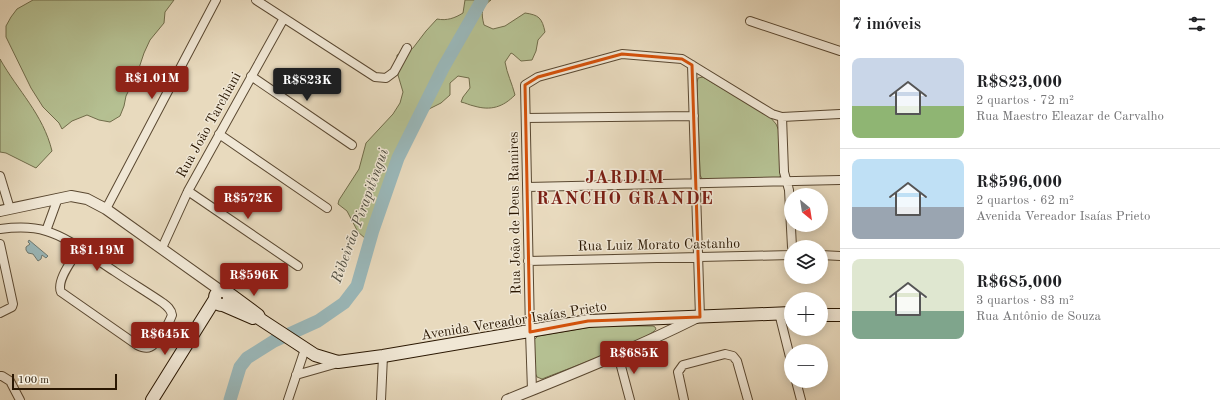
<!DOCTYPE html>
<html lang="pt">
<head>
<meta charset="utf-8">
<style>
	body { margin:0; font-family:"Old Standard TT",serif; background:#f2f2f2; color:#202124; height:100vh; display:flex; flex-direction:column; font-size:15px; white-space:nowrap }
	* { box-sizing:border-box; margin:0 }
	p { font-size:13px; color:#757577 }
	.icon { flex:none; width:22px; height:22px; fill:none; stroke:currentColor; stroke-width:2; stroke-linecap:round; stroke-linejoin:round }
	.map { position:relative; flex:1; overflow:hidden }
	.panel { display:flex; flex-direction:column; background:#fff; width:380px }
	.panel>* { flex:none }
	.needle { width:26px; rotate:150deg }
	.controls { position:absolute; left:784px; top:188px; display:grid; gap:8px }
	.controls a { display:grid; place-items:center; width:44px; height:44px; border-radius:50%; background:#fff; box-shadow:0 2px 10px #0003; font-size:20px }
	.scale { position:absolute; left:12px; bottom:10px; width:105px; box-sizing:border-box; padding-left:4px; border:2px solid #2a1702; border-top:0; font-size:11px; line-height:14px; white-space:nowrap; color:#2a1702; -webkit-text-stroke:3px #f0e7d5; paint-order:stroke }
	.price { position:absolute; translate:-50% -34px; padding:0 9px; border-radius:4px; background:#8f2418; color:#fff; font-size:13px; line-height:26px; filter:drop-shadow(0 1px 2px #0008) }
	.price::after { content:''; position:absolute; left:50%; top:24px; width:12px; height:9px; margin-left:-6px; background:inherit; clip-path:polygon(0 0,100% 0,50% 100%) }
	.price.selected { background:#222; color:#fff }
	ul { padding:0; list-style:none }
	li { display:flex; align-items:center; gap:12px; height:100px; padding:0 12px }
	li+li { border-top:1px solid #e0e0e0 }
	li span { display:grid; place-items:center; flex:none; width:112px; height:80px; border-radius:8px; color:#555 }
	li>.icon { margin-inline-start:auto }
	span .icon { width:48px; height:48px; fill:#fffc; stroke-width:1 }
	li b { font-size:17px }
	h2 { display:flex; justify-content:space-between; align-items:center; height:48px; padding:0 12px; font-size:17px }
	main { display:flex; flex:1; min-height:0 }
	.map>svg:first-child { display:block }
	.green { fill:#b5c092; stroke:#706c4a }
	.water { fill:#9ab8ba; stroke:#6d7870 }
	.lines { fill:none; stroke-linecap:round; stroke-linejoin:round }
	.river { stroke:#9ab8ba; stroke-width:13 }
	.minor-casing { stroke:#5a4831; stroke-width:10 }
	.tertiary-casing { stroke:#5a4831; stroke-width:12 }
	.secondary-casing { stroke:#2a1702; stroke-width:14 }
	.minor { stroke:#f0e7d5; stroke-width:8 }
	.tertiary { stroke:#f0e7d5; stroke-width:10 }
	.secondary { stroke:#f0e7d5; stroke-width:12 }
	.marked { fill:none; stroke:#d5520b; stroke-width:3; stroke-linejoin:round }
	.labels { text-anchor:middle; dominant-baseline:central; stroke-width:3; stroke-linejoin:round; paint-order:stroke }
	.street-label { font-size:14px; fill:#2a1702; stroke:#f0e7d5 }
	.water-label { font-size:15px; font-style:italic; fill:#514f42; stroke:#f0e7d5 }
	.district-label { font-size:18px; font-weight:bold; letter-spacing:1px; fill:#7a1f14; stroke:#f0e7d5 }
</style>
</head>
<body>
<main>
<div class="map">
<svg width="840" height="400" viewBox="0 0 840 400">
	<rect width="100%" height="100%" fill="#e8dabe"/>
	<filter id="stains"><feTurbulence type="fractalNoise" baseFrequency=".005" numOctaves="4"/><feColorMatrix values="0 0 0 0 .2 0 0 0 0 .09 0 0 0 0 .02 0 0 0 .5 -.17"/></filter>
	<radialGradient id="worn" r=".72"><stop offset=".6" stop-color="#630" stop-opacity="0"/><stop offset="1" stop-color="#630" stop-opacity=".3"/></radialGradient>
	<path class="green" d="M33 0H174L165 12 164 23 150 40 144 53 137 74 126 96 124 106 120 116 110 122 99 120 87 115 72 121 62 129 59 123 43 107 31 88 6 37V26L11 17 17 9Z
		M465 0H491C481 7 481 13 484 25L493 29 505 26 525 13C539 15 542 18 545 32L538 40 536 51 532 60 521 61 513 54 511 53 505 62C507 74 512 83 515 95 503 107 491 111 474 106 469 105 466 103 461 102L463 97 470 88 469 78 458 76 450 83V95L441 103 429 109 414 126 407 146 400 154 396 176 386 195 373 236 366 239 358 232 347 211 338 204 339 200 359 169 366 143 393 114 400 103 403 92 398 75 397 55 406 53 413 48 426 31 437 19C447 21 455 18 463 13Z
		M0 59C18 91 43 114 52 151L36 168 6 153 0 152Z
		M703 77 770 117 776 124 779 131 781 176 778 178 702 179 700 175 697 83 698 78Z
		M597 326H653L655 327 656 329C651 339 559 372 542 379L537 377 535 373 534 340 538 336Z"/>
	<path class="water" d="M29 240 48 256 46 258 42 255 41 259 38 261 33 254 28 253 26 250V247L30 244 28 242Z"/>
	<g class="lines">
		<path class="river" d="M230 400 240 367 247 358 274 341 318 321 344 303 357 286 373 230 398 158 443 68 482 0"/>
		<defs>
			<path id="minor" d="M256 0 375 77 386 78 394 72 407 48
				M750 21 840 51
				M692 65 700 317
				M251 76 352 145
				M782 117 784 172 789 190 792 247
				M526 118 694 116
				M219 134 327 208
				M0 176 10 209
				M527 187 840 180
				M188 191 298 266
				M106 209 216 0
				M0 229C15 227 31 226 46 231 70 238 92 257 114 271 130 282 147 292 163 303 167 306 171 309 172 315 169 323 158 344 150 347 146 349 141 347 137 345L61 292C56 281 73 258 80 249
				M46 231 58 198
				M0 244 13 304 12 307 0 313
				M162 248 188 191 284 18
				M821 255 840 256
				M528 261 791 255
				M779 313 791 361
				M618 355 630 400
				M296 375 338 363
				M0 376H2L10 381 20 400
				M796 381 801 400
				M532 390 530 332 525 85 538 77 622 54 682 59 772 114 782 117 840 114
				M288 400 305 349
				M381 400 383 356
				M684 400 678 372 683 365 725 354 733 356 737 361 748 400"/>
			<path id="tertiary" d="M0 211 71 196 87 199 106 209 221 291
				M507 400C572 374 636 348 698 317"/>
			<path id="secondary" d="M215 298a7 7 0 1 1 14 0a7 7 0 1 1-14 0Z
				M227 292 258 315 260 319 315 355 338 362 383 356 588 321 791 313
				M223 305 253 318
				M821 315H840
				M152 400 215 299"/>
		</defs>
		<use href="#minor" class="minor-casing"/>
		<use href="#tertiary" class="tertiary-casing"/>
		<use href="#secondary" class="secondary-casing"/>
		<use href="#minor" class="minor"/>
		<use href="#tertiary" class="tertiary"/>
		<use href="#secondary" class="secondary"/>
	</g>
	<path class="marked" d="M622 54 682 59 692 65 700 317 588 321 530 332 525 85 538 77Z"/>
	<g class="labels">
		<g class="street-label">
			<text transform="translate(209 125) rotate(-61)">Rua João Tarchiani</text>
			<text transform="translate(515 213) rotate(-91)">Rua João de Deus Ramires</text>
			<text transform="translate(659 245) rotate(-1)">Rua Luiz Morato Castanho</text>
			<text transform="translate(514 321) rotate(-9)">Avenida Vereador Isaías Prieto</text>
		</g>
		<g class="water-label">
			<text transform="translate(361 216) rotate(-70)">Ribeirão Pirapitingui</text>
		</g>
		<g class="district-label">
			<text x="625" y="178">JARDIM<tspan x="625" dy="21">RANCHO GRANDE</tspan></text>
		</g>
	</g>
	<rect width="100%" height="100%" filter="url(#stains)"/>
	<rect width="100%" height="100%" fill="url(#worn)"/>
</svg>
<div class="controls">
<a><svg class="needle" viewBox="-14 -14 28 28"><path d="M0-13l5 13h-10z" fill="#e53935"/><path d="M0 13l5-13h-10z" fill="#757577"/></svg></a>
<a><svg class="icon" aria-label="layers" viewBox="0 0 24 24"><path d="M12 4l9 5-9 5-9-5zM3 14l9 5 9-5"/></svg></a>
<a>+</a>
<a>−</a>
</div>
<div class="scale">100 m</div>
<b class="price" style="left:152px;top:100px">R$1.01M</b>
<b class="price selected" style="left:307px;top:102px">R$823K</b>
<b class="price" style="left:248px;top:220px">R$572K</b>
<b class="price" style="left:97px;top:272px">R$1.19M</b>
<b class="price" style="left:254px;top:297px">R$596K</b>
<b class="price" style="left:165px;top:356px">R$645K</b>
<b class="price" style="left:634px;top:375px">R$685K</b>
</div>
<section class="panel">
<h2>7 imóveis<svg class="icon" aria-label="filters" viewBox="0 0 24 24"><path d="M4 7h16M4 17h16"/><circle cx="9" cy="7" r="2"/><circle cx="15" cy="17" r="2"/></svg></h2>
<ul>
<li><span style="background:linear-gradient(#c9d6e8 60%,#8fb573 0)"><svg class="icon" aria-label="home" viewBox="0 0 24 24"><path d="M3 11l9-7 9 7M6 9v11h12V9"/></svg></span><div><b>R$823,000</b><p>2 quartos · 72 m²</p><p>Rua Maestro Eleazar de Carvalho</p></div></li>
<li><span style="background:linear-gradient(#bfe0f5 60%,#9aa5b1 0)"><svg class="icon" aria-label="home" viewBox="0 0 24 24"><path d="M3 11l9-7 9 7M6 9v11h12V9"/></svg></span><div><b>R$596,000</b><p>2 quartos · 62 m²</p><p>Avenida Vereador Isaías Prieto</p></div></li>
<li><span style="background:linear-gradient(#dfe7d0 65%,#7fa58c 0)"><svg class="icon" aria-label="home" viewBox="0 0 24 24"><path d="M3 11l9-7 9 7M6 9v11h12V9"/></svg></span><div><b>R$685,000</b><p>3 quartos · 83 m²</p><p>Rua Antônio de Souza</p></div></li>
</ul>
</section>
</main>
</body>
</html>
